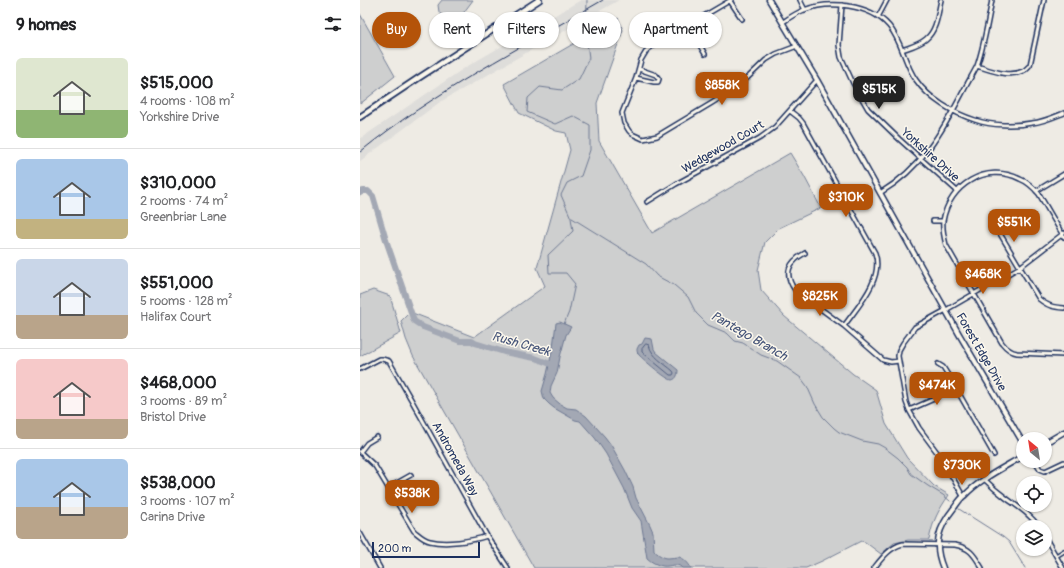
<!DOCTYPE html>
<html lang="en">
<head>
<meta charset="utf-8">
<style>
	body { margin:0; font-family:Pangolin,sans-serif; background:#f6f6f6; color:#202124; height:100vh; display:flex; flex-direction:column; font-size:15px; white-space:nowrap }
	* { box-sizing:border-box; margin:0 }
	p { font-size:13px; color:#757577 }
	.icon { flex:none; width:22px; height:22px; fill:none; stroke:currentColor; stroke-width:2; stroke-linecap:round; stroke-linejoin:round }
	.map { position:relative; flex:1; overflow:hidden }
	.sheet { display:flex; flex-direction:column; background:#fff; width:360px }
	.sheet>* { flex:none }
	.hud { position:absolute; left:12px; top:12px; width:380px; height:36px; display:flex; gap:8px }
	.needle { width:26px; rotate:330deg }
	.controls { position:absolute; left:656px; top:432px; display:grid; gap:8px }
	.controls a { display:grid; place-items:center; width:36px; height:36px; border-radius:50%; background:#fff; box-shadow:0 1px 3px #0004; font-size:20px }
	.scale { position:absolute; left:12px; bottom:10px; width:108px; box-sizing:border-box; padding-left:4px; border:2px solid #1b2f5e; border-top:0; font-size:11px; line-height:14px; white-space:nowrap; color:#1b2f5e; -webkit-text-stroke:3px #fbf7ec; paint-order:stroke }
	.price { position:absolute; translate:-50% -34px; padding:0 9px; border-radius:8px; background:#b45309; color:#fff; font-size:13px; line-height:26px; filter:drop-shadow(0 1px 2px #0008) }
	.price::after { content:''; position:absolute; left:50%; top:24px; width:12px; height:9px; margin-left:-6px; background:inherit; clip-path:polygon(0 0,100% 0,50% 100%) }
	.price.active { background:#222; color:#fff }
	ul { padding:0; list-style:none }
	li { display:flex; align-items:center; gap:12px; height:100px; padding:0 16px }
	li+li { border-top:1px solid #e0e0e0 }
	li span { display:grid; place-items:center; flex:none; width:112px; height:80px; border-radius:6px; color:#555 }
	li>.icon { margin-inline-start:auto }
	span .icon { width:48px; height:48px; fill:#fffc; stroke-width:1 }
	li b { font-size:17px }
	h2 { display:flex; justify-content:space-between; align-items:center; height:48px; padding:0 16px; font-size:17px }
	.tag { padding:0 14px; border-radius:18px; background:#fff; box-shadow:0 1px 3px #0004; font-size:14px; line-height:36px }
	.tag.active { background:#b45309; color:#fff }
	main { display:flex; flex:1; min-height:0 }
	.map>svg:first-child { display:block }
	.built { fill:#deddda }
	.green { fill:#cecfcf; stroke:#747f96 }
	.water { fill:#a3a8b4; stroke:#6d7892 }
	.lines { fill:none; stroke-linecap:round; stroke-linejoin:round }
	.shore { stroke:#515f80; stroke-width:1 }
	.stream { stroke:#6d7892; stroke-width:1 }
	.river { stroke:#a3a8b4; stroke-width:6 }
	.street-casing { stroke:#1b2f5e; stroke-width:6 }
	.secondary-casing { stroke:#1b2f5e; stroke-width:7 }
	.primary-casing { stroke:#1b2f5e; stroke-width:8 }
	.street { stroke:#fbf7ec; stroke-width:3 }
	.secondary { stroke:#fbf7ec; stroke-width:4 }
	.primary { stroke:#fbf7ec; stroke-width:4.5 }
	.rail { stroke:#1b2f5e; stroke-width:1 }
	.labels { text-anchor:middle; dominant-baseline:central; stroke-width:3; stroke-linejoin:round; paint-order:stroke }
	.street-label { font-size:12px; fill:#1b2f5e; stroke:#fbf7ec }
	.water-label { font-size:13px; font-style:italic; fill:#445378; stroke:#fbf7ec }
</style>
</head>
<body>
<main>
<section class="sheet">
<h2>9 homes<svg class="icon" aria-label="filters" viewBox="0 0 24 24"><path d="M4 7h16M4 17h16"/><circle cx="9" cy="7" r="2"/><circle cx="15" cy="17" r="2"/></svg></h2>
<ul>
<li><span style="background:linear-gradient(#dfe7d0 65%,#8fb573 0)"><svg class="icon" aria-label="home" viewBox="0 0 24 24"><path d="M3 11l9-7 9 7M6 9v11h12V9"/></svg></span><div><b>$515,000</b><p>4 rooms · 108 m²</p><p>Yorkshire Drive</p></div></li>
<li><span style="background:linear-gradient(#a9c7e8 75%,#c2b280 0)"><svg class="icon" aria-label="home" viewBox="0 0 24 24"><path d="M3 11l9-7 9 7M6 9v11h12V9"/></svg></span><div><b>$310,000</b><p>2 rooms · 74 m²</p><p>Greenbriar Lane</p></div></li>
<li><span style="background:linear-gradient(#c9d6e8 70%,#b9a48a 0)"><svg class="icon" aria-label="home" viewBox="0 0 24 24"><path d="M3 11l9-7 9 7M6 9v11h12V9"/></svg></span><div><b>$551,000</b><p>5 rooms · 128 m²</p><p>Halifax Court</p></div></li>
<li><span style="background:linear-gradient(#f6c9c9 75%,#b9a48a 0)"><svg class="icon" aria-label="home" viewBox="0 0 24 24"><path d="M3 11l9-7 9 7M6 9v11h12V9"/></svg></span><div><b>$468,000</b><p>3 rooms · 89 m²</p><p>Bristol Drive</p></div></li>
<li><span style="background:linear-gradient(#a9c7e8 60%,#b9a48a 0)"><svg class="icon" aria-label="home" viewBox="0 0 24 24"><path d="M3 11l9-7 9 7M6 9v11h12V9"/></svg></span><div><b>$538,000</b><p>3 rooms · 107 m²</p><p>Carina Drive</p></div></li>
</ul>
</section>
<div class="map">
<svg width="704" height="568" viewBox="0 0 704 568">
	<rect width="100%" height="100%" fill="#eeebe4"/>
	<filter id="ink" filterUnits="userSpaceOnUse"><feTurbulence type="fractalNoise" baseFrequency=".025" numOctaves="2"/><feDisplacementMap in="SourceGraphic" scale="8" xChannelSelector="R" yChannelSelector="G"/><feConvolveMatrix kernelMatrix="1 2 1 2 8 2 1 2 1" color-interpolation-filters="sRGB"/></filter>
	<g filter="url(#ink)">
		<path class="built" d="M221 0H259L80 102 0 161V139L4 136 106 67Z"/>
		<path class="green" d="M82 0H113L104 12 102 26 89 30H80L84 18 79 12 78 5Z
			M0 14 35 76 0 104Z
			M258 18 263 30 237 103 239 141 292 233 430 153 444 176 461 208 419 228 405 242 398 270 401 290 424 316 493 374 516 390 526 424 547 458 574 486 589 495C578 511 573 520 569 540H548L534 543 521 554 505 542 501 541 462 561 446 568H174L53 356 46 339 41 321 50 312 114 337 185 286 177 268 210 150 206 133 196 131 159 113 144 84Z
			M13 290 30 296 41 333 0 356V295Z"/>
		<path class="water" d="M200 322 211 327 206 335 200 357 197 373 191 386 190 393 193 398 200 404 207 408 216 409 226 416 245 437 251 445 265 470 273 487 276 498 290 525 293 532 294 550C297 554 303 558 308 558 312 558 315 557 319 557 324 558 329 564 331 568H322C317 562 310 567 303 566 297 565 291 562 287 558L281 521 272 508 264 488 246 454 235 438 220 421 215 420 194 408 189 404 184 399 182 391 187 374 193 347 196 323Z
			M285 338 292 339 294 349 296 352 318 370C318 374 317 379 312 380 307 380 283 359 279 355 277 352 277 352 277 349L279 345 282 344Z"/>
		<g class="lines">
			<path class="shore" d="M286 344 289 345C292 357 304 363 313 371L314 373 313 375H310L282 352V349Z"/>
			<path class="stream" d="M212 218 286 264 297 276 314 285 328 297 336 313 348 325 367 333 375 341 383 343 401 355 417 361 441 378 447 386 455 404 463 417 474 428 479 432 502 441 518 444 525 448 538 458 547 467 551 474 568 486 583 495 590 501
				M204 324 209 312 215 284 206 273H189L188 255 213 231 211 218 201 195 207 183 221 176 230 150V125L213 116 195 124 167 112 168 98 180 87 202 90 219 79 229 58 226 35 227 0
				M599 509 643 537 649 542 665 568"/>
			<path class="river" d="M0 193 3 191H8L13 196 26 240 54 321 63 327 100 341H112L115 343 144 352 175 358 193 365V369"/>
			<defs>
				<path id="street" d="M371 0 291 47 287 50 281 60 276 78 262 113 264 123 269 131 272 134 283 139 297 136 352 103 379 86 406 60 416 54 437 46
					M440 0 445 10
					M370 1 382 19
					M482 5 479 45 481 57 493 83 508 109 539 139 597 191
					M518 17 527 0
					M423 22C429 18 436 13 444 10 469 0 510 4 529 26 542 41 544 63 556 80 569 99 593 113 615 120 632 126 655 126 672 123 683 122 694 117 704 113
					M328 25 345 54
					M542 50C550 47 559 45 566 39 577 30 578 13 581 0
					M617 66C630 70 649 78 663 71 666 70 668 67 670 65L684 0
					M276 78 294 82H298L299 79 296 75 279 69
					M430 111 439 118 443 123 515 253C524 279 498 306 484 326
					M676 191 704 174
					M520 193C562 168 582 132 604 90 608 82 613 74 617 66 624 46 628 21 632 0
					M287 202 316 184 400 138 415 127 457 80
					M573 221H583
					M636 227 679 299C688 306 692 307 704 308
					M704 237 679 194C674 188 668 182 660 179 626 162 589 185 583 221 582 229 584 237 586 245L642 343C646 348 650 352 657 353L704 355
					M445 253C429 262 423 273 435 290L484 326 523 360 531 362 539 361
					M578 364 583 367 593 383 634 455
					M0 369 19 359H22L29 361 52 401 127 536 148 568
					M549 410 574 399 594 385
					M0 452 15 466 54 531C59 535 64 540 70 541 86 545 112 541 127 536
					M0 452 7 443 17 437
					M675 461 680 469 685 471 704 462
					M624 479C631 486 638 492 646 498 658 507 670 514 679 527
					M28 488 51 475
					M603 496 582 459 559 428 549 410 546 402 538 356 539 350 543 343 555 327 586 310 660 267 704 233
					M0 533 20 568
					M685 537 703 568
					M696 556 704 551
					M514 568C522 558 530 547 543 544L595 545C611 548 614 555 622 568"/>
				<path id="secondary" d="M409 0 457 80 599 334 663 443
					M685 443 704 432
					M583 568C573 544 578 528 594 508 597 504 600 499 604 496 620 479 643 468 663 456"/>
				<path id="primary" d="M0 117 60 77 179 0"/>
			</defs>
			<use href="#street" class="street-casing"/>
			<use href="#secondary" class="secondary-casing"/>
			<use href="#primary" class="primary-casing"/>
			<use href="#street" class="street"/>
			<use href="#secondary" class="secondary"/>
			<use href="#primary" class="primary"/>
			<path class="rail" d="M0 152C74 92 160 48 243 0"/>
		</g>
	</g>
	<g class="labels">
		<g class="street-label">
			<text transform="translate(363 147) rotate(-30)">Wedgewood Court</text>
			<text transform="translate(570 155) rotate(42)">Yorkshire Drive</text>
			<text transform="translate(621 352) rotate(60)">Forest Edge Drive</text>
			<text transform="translate(95 459) rotate(61)">Andromeda Way</text>
		</g>
		<g class="water-label">
			<text transform="translate(389 336) rotate(30)">Pantego Branch</text>
			<text transform="translate(161 344) rotate(16)">Rush Creek</text>
		</g>
	</g>
</svg>
<div class="controls">
<a><svg class="needle" viewBox="-14 -14 28 28"><path d="M0-13l5 13h-10z" fill="#e53935"/><path d="M0 13l5-13h-10z" fill="#757577"/></svg></a>
<a><svg class="icon" aria-label="locate" viewBox="0 0 24 24"><circle cx="12" cy="12" r="6"/><path d="M12 2v4M12 18v4M2 12h4M18 12h4"/></svg></a>
<a><svg class="icon" aria-label="layers" viewBox="0 0 24 24"><path d="M12 4l9 5-9 5-9-5zM3 14l9 5 9-5"/></svg></a>
</div>
<div class="scale">200 m</div>
<b class="price" style="left:362px;top:106px">$858K</b>
<b class="price active" style="left:519px;top:110px">$515K</b>
<b class="price" style="left:486px;top:218px">$310K</b>
<b class="price" style="left:654px;top:243px">$551K</b>
<b class="price" style="left:623px;top:295px">$468K</b>
<b class="price" style="left:460px;top:317px">$825K</b>
<b class="price" style="left:577px;top:406px">$474K</b>
<b class="price" style="left:602px;top:486px">$730K</b>
<b class="price" style="left:52px;top:514px">$538K</b>
<div class="hud">
<a class="tag active">Buy</a>
<a class="tag">Rent</a>
<a class="tag">Filters</a>
<a class="tag">New</a>
<a class="tag">Apartment</a>
</div>
</div>
</main>
</body>
</html>
